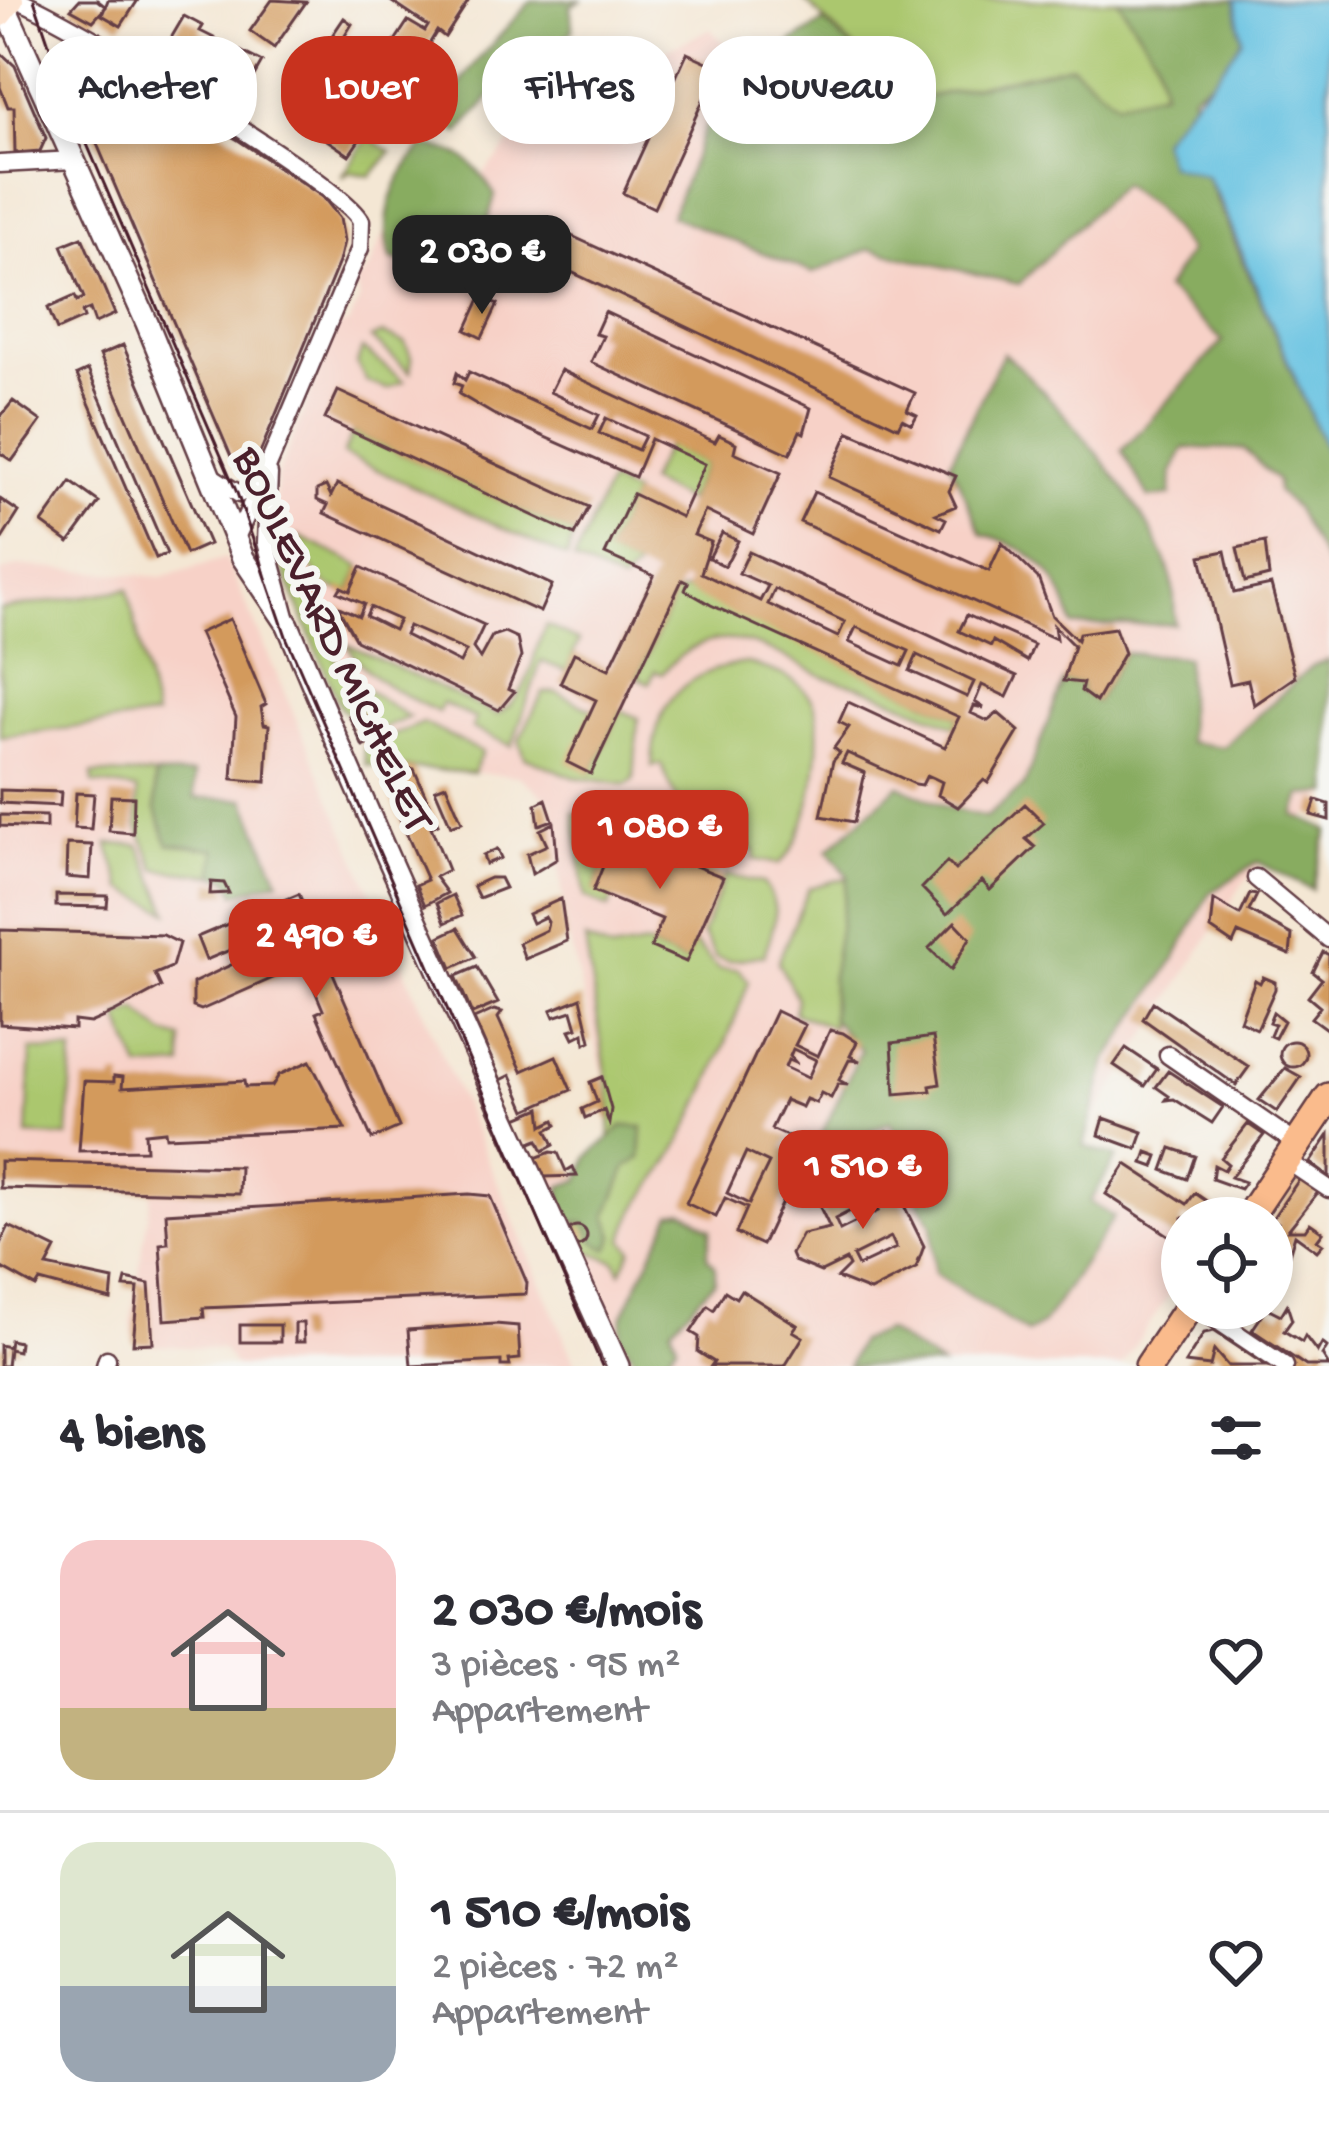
<!DOCTYPE html>
<html lang="fr">
<head>
<meta charset="utf-8">
<style>
	body { margin:0; font-family:"Gochi Hand",sans-serif; background:#f2f2f3; color:#2b2b33; height:100vh; display:flex; flex-direction:column; font-size:45px; white-space:nowrap }
	* { box-sizing:border-box; margin:0 }
	p { font-size:39px; color:#7c7c81 }
	.icon { flex:none; width:66px; height:66px; fill:none; stroke:currentColor; stroke-width:2; stroke-linecap:round; stroke-linejoin:round }
	.map { position:relative; height:1366px; overflow:hidden }
	.details { display:flex; flex-direction:column; background:#fff; flex:1 }
	.details>* { flex:none }
	.top-card { position:absolute; left:36px; top:36px; width:1257px; height:108px; display:flex; gap:24px }
	.buttons { position:absolute; left:1161px; top:1197px; display:grid; gap:24px }
	.buttons a { display:grid; place-items:center; width:132px; height:132px; border-radius:50%; background:#fff; box-shadow:0 6px 18px #0003; font-size:60px }
	.price { position:absolute; translate:-50% -102px; padding:0 27px; border-radius:24px; background:#c8321e; color:#fff; font-size:39px; line-height:78px; filter:drop-shadow(0 3px 6px #0008) }
	.price::after { content:''; position:absolute; left:50%; top:72px; width:36px; height:27px; margin-left:-18px; background:inherit; clip-path:polygon(0 0,100% 0,50% 100%) }
	.price.active { background:#222; color:#fff }
	ul { padding:0; list-style:none }
	li { display:flex; align-items:center; gap:36px; height:300px; padding:0 60px }
	li+li { border-top:3px solid #e1e1e2 }
	li span { display:grid; place-items:center; flex:none; width:336px; height:240px; border-radius:36px; color:#555 }
	li>.icon { margin-inline-start:auto }
	span .icon { width:144px; height:144px; fill:#fffc; stroke-width:1 }
	li b { font-size:51px }
	h2 { display:flex; justify-content:space-between; align-items:center; height:144px; padding:0 60px; font-size:51px }
	.tag { padding:0 42px; border-radius:48px; background:#fff; box-shadow:0 6px 18px #0003; font-size:42px; line-height:108px }
	.tag.active { background:#c8321e; color:#fff }
	.map>svg:first-child { display:block }
	.built { fill:#f7d1c7 }
	.green { fill:#abc76e; stroke:#7a734c; stroke-width:3 }
	.forest { fill:#88ac61; stroke:#696646; stroke-width:3 }
	.water { fill:#63c1e1; stroke:#567086; stroke-width:3 }
	.building { fill:#d39a5b; fill-rule:evenodd }
	.lines { fill:none; stroke-linecap:round; stroke-linejoin:round }
	.minor-casing { stroke:#643d44; stroke-width:21 }
	.tertiary-casing { stroke:#643d44; stroke-width:26 }
	.secondary-casing { stroke:#643d44; stroke-width:28 }
	.primary-casing { stroke:#643d44; stroke-width:32 }
	.minor { stroke:#fff; stroke-width:16 }
	.tertiary { stroke:#fff; stroke-width:21 }
	.secondary { stroke:#fde4d1; stroke-width:24 }
	.primary { stroke:#fabb8c; stroke-width:27 }
	.tram { stroke:#4a1f2b; stroke-width:3 }
	.labels { text-anchor:middle; dominant-baseline:central; stroke-width:12; stroke-linejoin:round; paint-order:stroke }
	.street-label { font-size:45px; fill:#4a1f2b; stroke:#f6f6f2 }
</style>
</head>
<body>
<div class="map">
<svg width="1329" height="1366" viewBox="0 0 1329 1366">
	<rect width="100%" height="100%" fill="#f6f6f2"/>
	<filter id="ink" filterUnits="userSpaceOnUse"><feTurbulence type="fractalNoise" baseFrequency=".00833" numOctaves="2"/><feDisplacementMap in="SourceGraphic" scale="24" xChannelSelector="R" yChannelSelector="G"/><feConvolveMatrix kernelMatrix="1 2 1 2 8 2 1 2 1" color-interpolation-filters="sRGB"/></filter>
	<filter id="wash" filterUnits="userSpaceOnUse"><feTurbulence type="fractalNoise" baseFrequency=".004" numOctaves="4" result="noise"/><feDisplacementMap in="SourceGraphic" scale="48" xChannelSelector="R" yChannelSelector="G"/><feGaussianBlur stdDeviation="2.7" result="paint"/><feColorMatrix in="noise" values="0 0 0 0 0 0 0 0 0 0 0 0 0 0 0 0 0 1.4 0 .05"/><feComposite in="paint" operator="in"/></filter>
	<g filter="url(#wash)">
		<rect width="100%" height="100%" fill="#f4e7d4"/>
		<path class="built" d="M710 29 740 59 721 88 672 216 813 273 870 249 1019 284 1120 184 1152 206 1189 252 1166 289 1223 341 1171 473 1184 448 1244 449 1277 481V491L1295 509 1329 570V794L1243 883 1061 1171 1182 1245V1275L1121 1366H625L543 1177 605 1175 612 1109 567 931 551 802 519 776 366 765 363 746 341 709 285 575 273 526 277 477 337 327 349 323 360 299 355 283 370 268 388 224 479 179 539 111Z
			M226 558 577 1366H235L222 1349 133 1344 131 1318 152 1192 0 1189V573L17 566 163 577Z"/>
		<path class="green" d="M804 0H1118L1156 57 1163 91 1116 102 1071 65 909 101Z
			M368 137 391 152 371 176 350 172 342 177Z
			M383 334 405 343 412 359 410 372 371 338Z
			M362 349 404 381 387 389 367 382 357 364Z
			M353 432 574 534 567 558 343 454Z
			M667 445 705 464 687 501 648 482Z
			M609 482 633 494 606 553 637 568 622 583 574 561Z
			M273 519 339 665 350 679 409 717 373 733 341 709 281 564Z
			M298 536 361 566 350 591C318 593 308 560 298 536Z
			M128 589 155 717 0 737V610Z
			M686 590 959 717 955 726C924 712 891 698 859 686 847 682 834 681 822 676 767 649 714 611 662 674L655 671 649 683 637 677 675 595Z
			M546 625 579 641 566 671 541 661 512 746 472 728 476 719 442 703 438 712C404 695 365 679 347 644L497 715C534 692 529 659 546 625Z
			M747 663C773 671 795 675 811 698 831 726 808 849 778 864L754 859 755 851C698 833 683 820 661 764L652 767C654 702 682 671 747 663Z
			M557 692 592 710 591 774 621 710 638 718 634 780 626 785 573 777 525 757 519 740 543 693Z
			M423 723 482 752 473 773 366 765 363 747Z
			M92 774 155 775 156 810 217 849 214 875 156 869 138 827 137 790 93 783Z
			M574 813 617 822 594 890 612 898 609 908 585 897Z
			M108 844 139 845 169 912 123 889Z
			M726 875 763 883C783 909 774 926 764 955L729 961 716 957 702 934Z
			M848 877 832 973V1027L794 1013 797 998 778 962 809 888Z
			M585 940 611 951 646 945 685 962 694 943 719 969H738L749 981C728 1039 705 1098 675 1152 658 1182 631 1206 624 1240L632 1249 621 1272 615 1261 588 1251 572 1212 605 1175 612 1109Z
			M137 1010 164 1034 182 1039 183 1066 140 1069 119 1018Z
			M31 1050 73 1052 68 1137 27 1135Z"/>
		<path class="forest" d="M583 0 570 6 573 30 542 58 508 77 459 133 437 119 471 68 531 1Z
			M1118 0H1235L1242 39 1223 71 1192 94 1206 176 1329 458V570L1295 509 1277 491V481L1244 449 1184 448 1172 473 1171 495 1149 498 1122 451 1223 341 1165 289 1189 251 1152 206 1121 184 1019 284 870 249 813 273 671 216 721 88 824 22 909 101 1071 65 1116 102 1163 91 1156 57Z
			M423 146C463 150 474 162 495 195L483 239 460 286 437 270 391 259C380 215 393 179 423 146Z
			M1003 353C1056 398 1152 509 1171 577 1175 591 1174 609 1175 624L1073 626C1061 573 1033 547 982 534L950 462Z
			M1124 653 1186 657 1188 742 1223 747 1311 667 1329 660V793L1302 795 1295 815 1328 830 1312 890 1258 862 1210 893 1174 960 1107 1061 1084 1146 1117 1157 1090 1202 1114 1217 1043 1324 1027 1333 934 1273 932 1224 894 1159 907 1150 890 1122 864 1133 827 1177 807 1166 861 1050 832 1019V973L848 876 828 850 899 785 949 808 986 817 1024 786 1063 681 1083 683 1081 691 1096 702Z
			M194 774 195 798 245 799 279 880 236 894 228 878 214 875 216 849 168 844 156 810 155 775Z
			M623 1126 643 1127 641 1158 627 1167 607 1215 614 1236 608 1249 595 1242 586 1223 570 1221 561 1205V1186L580 1180 587 1158Z
			M684 1211 711 1229 707 1257 715 1265V1281L671 1328 677 1343 664 1361 639 1366 620 1336 623 1315 672 1213Z
			M886 1331 941 1366H848L859 1341Z"/>
		<path class="water" d="M1235 0H1329V458L1220 201 1206 176 1169 165 1161 140C1186 103 1220 77 1242 39Z"/>
		<g id="blocks">
			<path class="building" d="M79 0H97L106 7 93 21 71 9Z
				M108 0H138L121 26 102 15Z
				M272 0 306 2 274 48 250 31Z
				M389 0H469L445 37 437 31 401 91 374 73 408 21 425 31 428 26Z
				M184 16 203 26 200 31 262 62 243 95 164 50Z
				M344 18 352 24 335 52 325 46Z
				M0 52 15 66 46 138 40 151 15 153 14 107H8L0 87Z
				M687 53 718 67 654 208 623 193Z
				M89 65 111 69 238 140 323 197 340 218 344 241 339 262 257 460 249 465 233 461 73 88Z
				M335 85 375 117 349 155 303 124Z
				M539 221 915 393 907 410 917 415 912 424 902 419 898 427 506 241 511 230 532 239Z
				M82 237 115 314 95 323 90 309 82 312 84 318 57 330 48 308 75 296 77 301 84 298 62 245Z
				M481 297 498 304 482 338 466 330Z
				M605 312 811 408 804 433 800 431 790 454 591 362 603 336 595 334Z
				M123 345 209 544 186 554 100 355Z
				M88 370 167 554 156 558 77 375Z
				M561 370 715 442 719 435 736 443 734 452 781 473 753 534 705 511 694 535 711 542 701 573 760 601 768 586 739 573 749 552 1017 676 1007 697 982 685 975 702 984 708 974 706 971 713 988 721 998 713 1019 731 988 783 984 780 958 807 938 795 942 782 934 778 927 775 922 785 915 784 847 753 842 763 865 773 854 822 821 816 833 761 840 753 834 748 849 727 839 722 848 702 945 747 959 717 711 605 685 590 688 583 682 580 591 774 567 762 596 700 560 683 574 653 609 669 654 576 605 554 633 494 681 517 705 464 651 439 635 477 493 414 459 394 462 386 454 383 457 373 465 380 469 372 592 429 599 415 550 392ZM606 418 645 436 638 450 599 433ZM775 589 845 622 838 637 768 604ZM856 627 909 651 902 666 849 642ZM917 655 974 682 967 697 910 671Z
				M338 391 589 507 575 535 325 419Z
				M13 401 41 421 12 461 0 453V417Z
				M849 432 956 476 949 491 956 506 936 514 946 519 941 529 829 477Z
				M71 482 99 502 69 543 42 523Z
				M337 484 552 585 540 612 324 513 328 505 317 500V490L326 486 331 496Z
				M814 492 989 571 1002 543 1038 578 1052 616 1077 640 1079 633 1115 628 1124 653 1096 702 1081 691 1083 683 1063 681 1074 646 1054 626 1056 639 800 522Z
				M0 499 19 512 0 542Z
				M722 533 738 541 725 566 709 558Z
				M1265 542 1269 576 1245 582 1237 548Z
				M1225 551 1234 593 1271 585 1295 677 1254 705 1248 680 1230 684 1201 556Z
				M361 567 484 625 473 648 480 658 492 636 504 632 517 638 521 657 508 689 514 692 499 710 356 640 337 606 359 616 364 604 338 592 341 587 350 591ZM370 607 399 620 394 630 366 616ZM409 626 466 651 460 663 405 635Z
				M967 615 1034 645 1027 661 993 641 991 646 959 631Z
				M230 619 266 704 261 707 264 724 269 725 266 782 232 779 236 717 199 633Z
				M363 710 377 741 363 747 349 716Z
				M377 767 414 769 438 824 431 827 448 870 435 877 447 893 425 905 416 885 427 880Z
				M446 785 462 822 451 826 435 789Z
				M0 790 61 792 60 806 0 803Z
				M76 793 94 794 91 829 74 828Z
				M111 796 134 797 133 833 109 831Z
				M546 799 553 820 539 825 536 804Z
				M1316 800 1329 804V820L1311 815Z
				M1025 804 1044 823 1026 839 1035 847 990 890 982 881 947 914 922 888 947 862 955 870Z
				M0 815 46 816V828L0 826Z
				M554 823 557 859 532 874 527 854 547 845 540 830Z
				M616 834 723 877 686 962 651 947 662 919 593 891Z
				M67 844 92 845 90 879 66 877Z
				M497 849 501 858 486 864 483 855Z
				M490 878H500L505 888 479 898 473 886Z
				M211 882 224 883 229 893 210 894Z
				M299 894 399 1127 372 1139 316 1013 323 1010 288 926 206 960 197 937Z
				M1250 894 1257 895 1249 911 1292 935 1290 955 1238 933 1233 944 1211 929 1214 900 1240 915Z
				M56 895 108 896 107 907 56 906Z
				M453 895 462 915 445 923 437 903Z
				M561 899 567 941 525 959 519 943 546 930 548 922 545 917 532 923 528 914Z
				M955 922 970 938 951 970 929 948Z
				M458 928 476 957 452 968 439 937Z
				M0 930 163 935 179 943 172 967 155 974 161 987 113 1013 90 1023 74 1021V1029L0 1024Z
				M271 946 282 974 201 1010 193 1007V983Z
				M1323 952 1329 955V1031L1311 1018 1320 1007 1308 997 1322 979 1313 972Z
				M477 967 498 1003 472 1014 456 976Z
				M1263 977 1275 982V989L1257 1029 1240 1021 1255 980 1260 983Z
				M581 998 591 1041 585 1044 584 1033 574 1038 570 1030 577 1028 572 1011 554 1017 551 1010Z
				M1153 1002 1249 1067 1236 1085 1143 1019Z
				M494 1010 502 1012 498 1018 522 1071 556 1056 571 1090 526 1110 511 1075 501 1080 474 1019Z
				M776 1011 805 1025 795 1045 818 1056 830 1030 843 1033 857 1042 850 1056 860 1061 849 1060 839 1080 848 1085 838 1084 831 1098 821 1093 816 1103 806 1099 802 1107 785 1100 771 1129 789 1137 784 1147 794 1152 789 1162 799 1166 762 1245 736 1233 747 1208 725 1198 716 1217 686 1203ZM793 1049 816 1060 808 1078 785 1067 788 1060 797 1064 790 1056ZM746 1152 769 1163 749 1204 727 1193Z
				M1273 1012 1284 1021 1275 1038 1270 1036 1275 1024 1269 1022Z
				M933 1037 940 1084 930 1086 931 1091 895 1094 892 1043Z
				M1280 1054a13 13 0 1 1 26 0a13 13 0 1 1-26 0Z
				M1126 1048 1157 1069 1145 1086 1114 1065Z
				M310 1061 345 1129 166 1137 165 1131 145 1133 146 1150 79 1151 84 1081 114 1082V1076L123 1077 122 1088 244 1081 245 1087 272 1086 279 1075Z
				M1285 1068 1301 1077 1277 1112 1259 1100Z
				M1168 1071 1223 1107 1212 1123 1174 1099 1166 1100 1169 1096 1156 1087Z
				M602 1077 611 1109 609 1123 604 1110 585 1118 582 1109 597 1102 590 1082Z
				M541 1108 543 1126 555 1120 557 1125 547 1130 554 1145 543 1151 538 1140 528 1144 517 1118Z
				M1104 1118 1143 1132 1137 1149 1099 1135Z
				M1248 1124 1264 1135 1231 1177 1245 1182 1240 1189 1212 1179 1214 1165 1224 1170 1228 1164 1221 1158Z
				M887 1132 896 1150 869 1163 861 1147Z
				M1329 1135V1177L1310 1163Z
				M1171 1148 1195 1156 1187 1179 1163 1170Z
				M551 1152 558 1153 566 1171 573 1167 577 1176 543 1177 535 1158Z
				M1147 1152 1158 1156 1154 1167 1143 1163Z
				M0 1161 240 1167 239 1194 0 1188Z
				M883 1163 924 1246 916 1268 870 1291 837 1278 849 1266 846 1260 821 1272 794 1261 791 1254 802 1234 830 1228 815 1197ZM872 1200 878 1211 840 1230 835 1219ZM891 1237 896 1248 858 1266 853 1256Z
				M1126 1164 1187 1204 1195 1193 1215 1207 1208 1218H1182V1244L1106 1194Z
				M1300 1178 1319 1191 1288 1230H1305L1310 1223 1323 1232 1317 1240 1323 1244 1317 1251 1295 1235 1288 1258 1279 1253 1272 1263V1232L1278 1223 1272 1219Z
				M469 1194 490 1196 527 1283 526 1294 203 1308 204 1317 165 1320 160 1244 168 1243 166 1213Z
				M9 1226 56 1249 47 1266 113 1280 111 1300 40 1281 36 1287 0 1267V1244Z
				M567 1236a10 10 0 1 1 20 0a10 10 0 1 1-20 0Z
				M126 1279 149 1284 153 1343 133 1344 138 1288 124 1287Z
				M741 1290 797 1325 793 1331 803 1337 785 1366H711L714 1362 698 1352 699 1337 691 1332 708 1306 714 1310 725 1291 736 1298Z
				M1287 1305 1292 1320 1284 1331 1302 1342 1305 1336 1317 1352 1322 1343 1327 1347 1322 1355 1329 1366H1306L1252 1330 1267 1308 1281 1315Z
				M1231 1308H1249L1240 1322 1227 1314Z
				M295 1323H303L304 1342H295Z
				M495 1324 518 1326 520 1359 509 1360 510 1366H501V1361L411 1366 408 1330Z
				M240 1325H280V1342H240Z
				M1214 1331 1259 1361 1267 1366H1228L1214 1350 1210 1366 1185 1363 1204 1333Z
				M10 1340 19 1342 18 1351 9 1349 7 1366H0V1345L9 1347Z"/>
		</g>
	</g>
	<g filter="url(#ink)">
		<use href="#blocks" fill-opacity="0" stroke="#643d44" stroke-width="3"/>
		<g class="lines">
			<defs>
				<path id="minor" d="M18 0C64 17 346 186 361 221L360 248 262 480 239 494 214 478
					M0 164 74 160
					M269 474 266 542 288 624
					M235 540 260 486
					M1256 878 1329 939
					M1168 1055 1297 1144
					M1286 1160 1329 1189
					M1199 1308 1285 1366
					M105 1366 107 1359"/>
				<path id="tertiary" d="M6 9 147 323 243 558 288 625C392 875 507 1120 618 1366"/>
				<path id="secondary" d="M0 14 11 0"/>
				<path id="primary" d="M1248 1218 1329 1097
					M1149 1366 1188 1308"/>
			</defs>
			<use href="#minor" class="minor-casing"/>
			<use href="#tertiary" class="tertiary-casing"/>
			<use href="#secondary" class="secondary-casing"/>
			<use href="#primary" class="primary-casing"/>
			<use href="#minor" class="minor"/>
			<use href="#tertiary" class="tertiary"/>
			<use href="#secondary" class="secondary"/>
			<use href="#primary" class="primary"/>
			<path class="tram" d="M34 0 68 100 237 493 287 639 602 1366"/>
		</g>
	</g>
	<g class="labels">
		<g class="street-label">
			<text transform="translate(330 640) rotate(65)">BOULEVARD MICHELET</text>
		</g>
	</g>
</svg>
<div class="buttons">
<a><svg class="icon" aria-label="locate" viewBox="0 0 24 24"><circle cx="12" cy="12" r="6"/><path d="M12 2v4M12 18v4M2 12h4M18 12h4"/></svg></a>
</div>
<b class="price active" style="left:482px;top:317px">2 030 €</b>
<b class="price" style="left:660px;top:892px">1 080 €</b>
<b class="price" style="left:316px;top:1001px">2 490 €</b>
<b class="price" style="left:863px;top:1232px">1 510 €</b>
<div class="top-card">
<a class="tag">Acheter</a>
<a class="tag active">Louer</a>
<a class="tag">Filtres</a>
<a class="tag">Nouveau</a>
</div>
</div>
<section class="details">
<h2>4 biens<svg class="icon" aria-label="filters" viewBox="0 0 24 24"><path d="M4 7h16M4 17h16"/><circle cx="9" cy="7" r="2"/><circle cx="15" cy="17" r="2"/></svg></h2>
<ul>
<li><span style="background:linear-gradient(#f6c9c9 70%,#c2b280 0)"><svg class="icon" aria-label="home" viewBox="0 0 24 24"><path d="M3 11l9-7 9 7M6 9v11h12V9"/></svg></span><div><b>2 030 €/mois</b><p>3 pièces · 95 m²</p><p>Appartement</p></div><svg class="icon" aria-label="heart" viewBox="0 0 24 24"><path d="M12 20l-8-8c-3-5 5-10 8-4 3-6 11-1 8 4z"/></svg></li>
<li><span style="background:linear-gradient(#dfe7d0 60%,#9aa5b1 0)"><svg class="icon" aria-label="home" viewBox="0 0 24 24"><path d="M3 11l9-7 9 7M6 9v11h12V9"/></svg></span><div><b>1 510 €/mois</b><p>2 pièces · 72 m²</p><p>Appartement</p></div><svg class="icon" aria-label="heart" viewBox="0 0 24 24"><path d="M12 20l-8-8c-3-5 5-10 8-4 3-6 11-1 8 4z"/></svg></li>
</ul>
</section>
</body>
</html>
